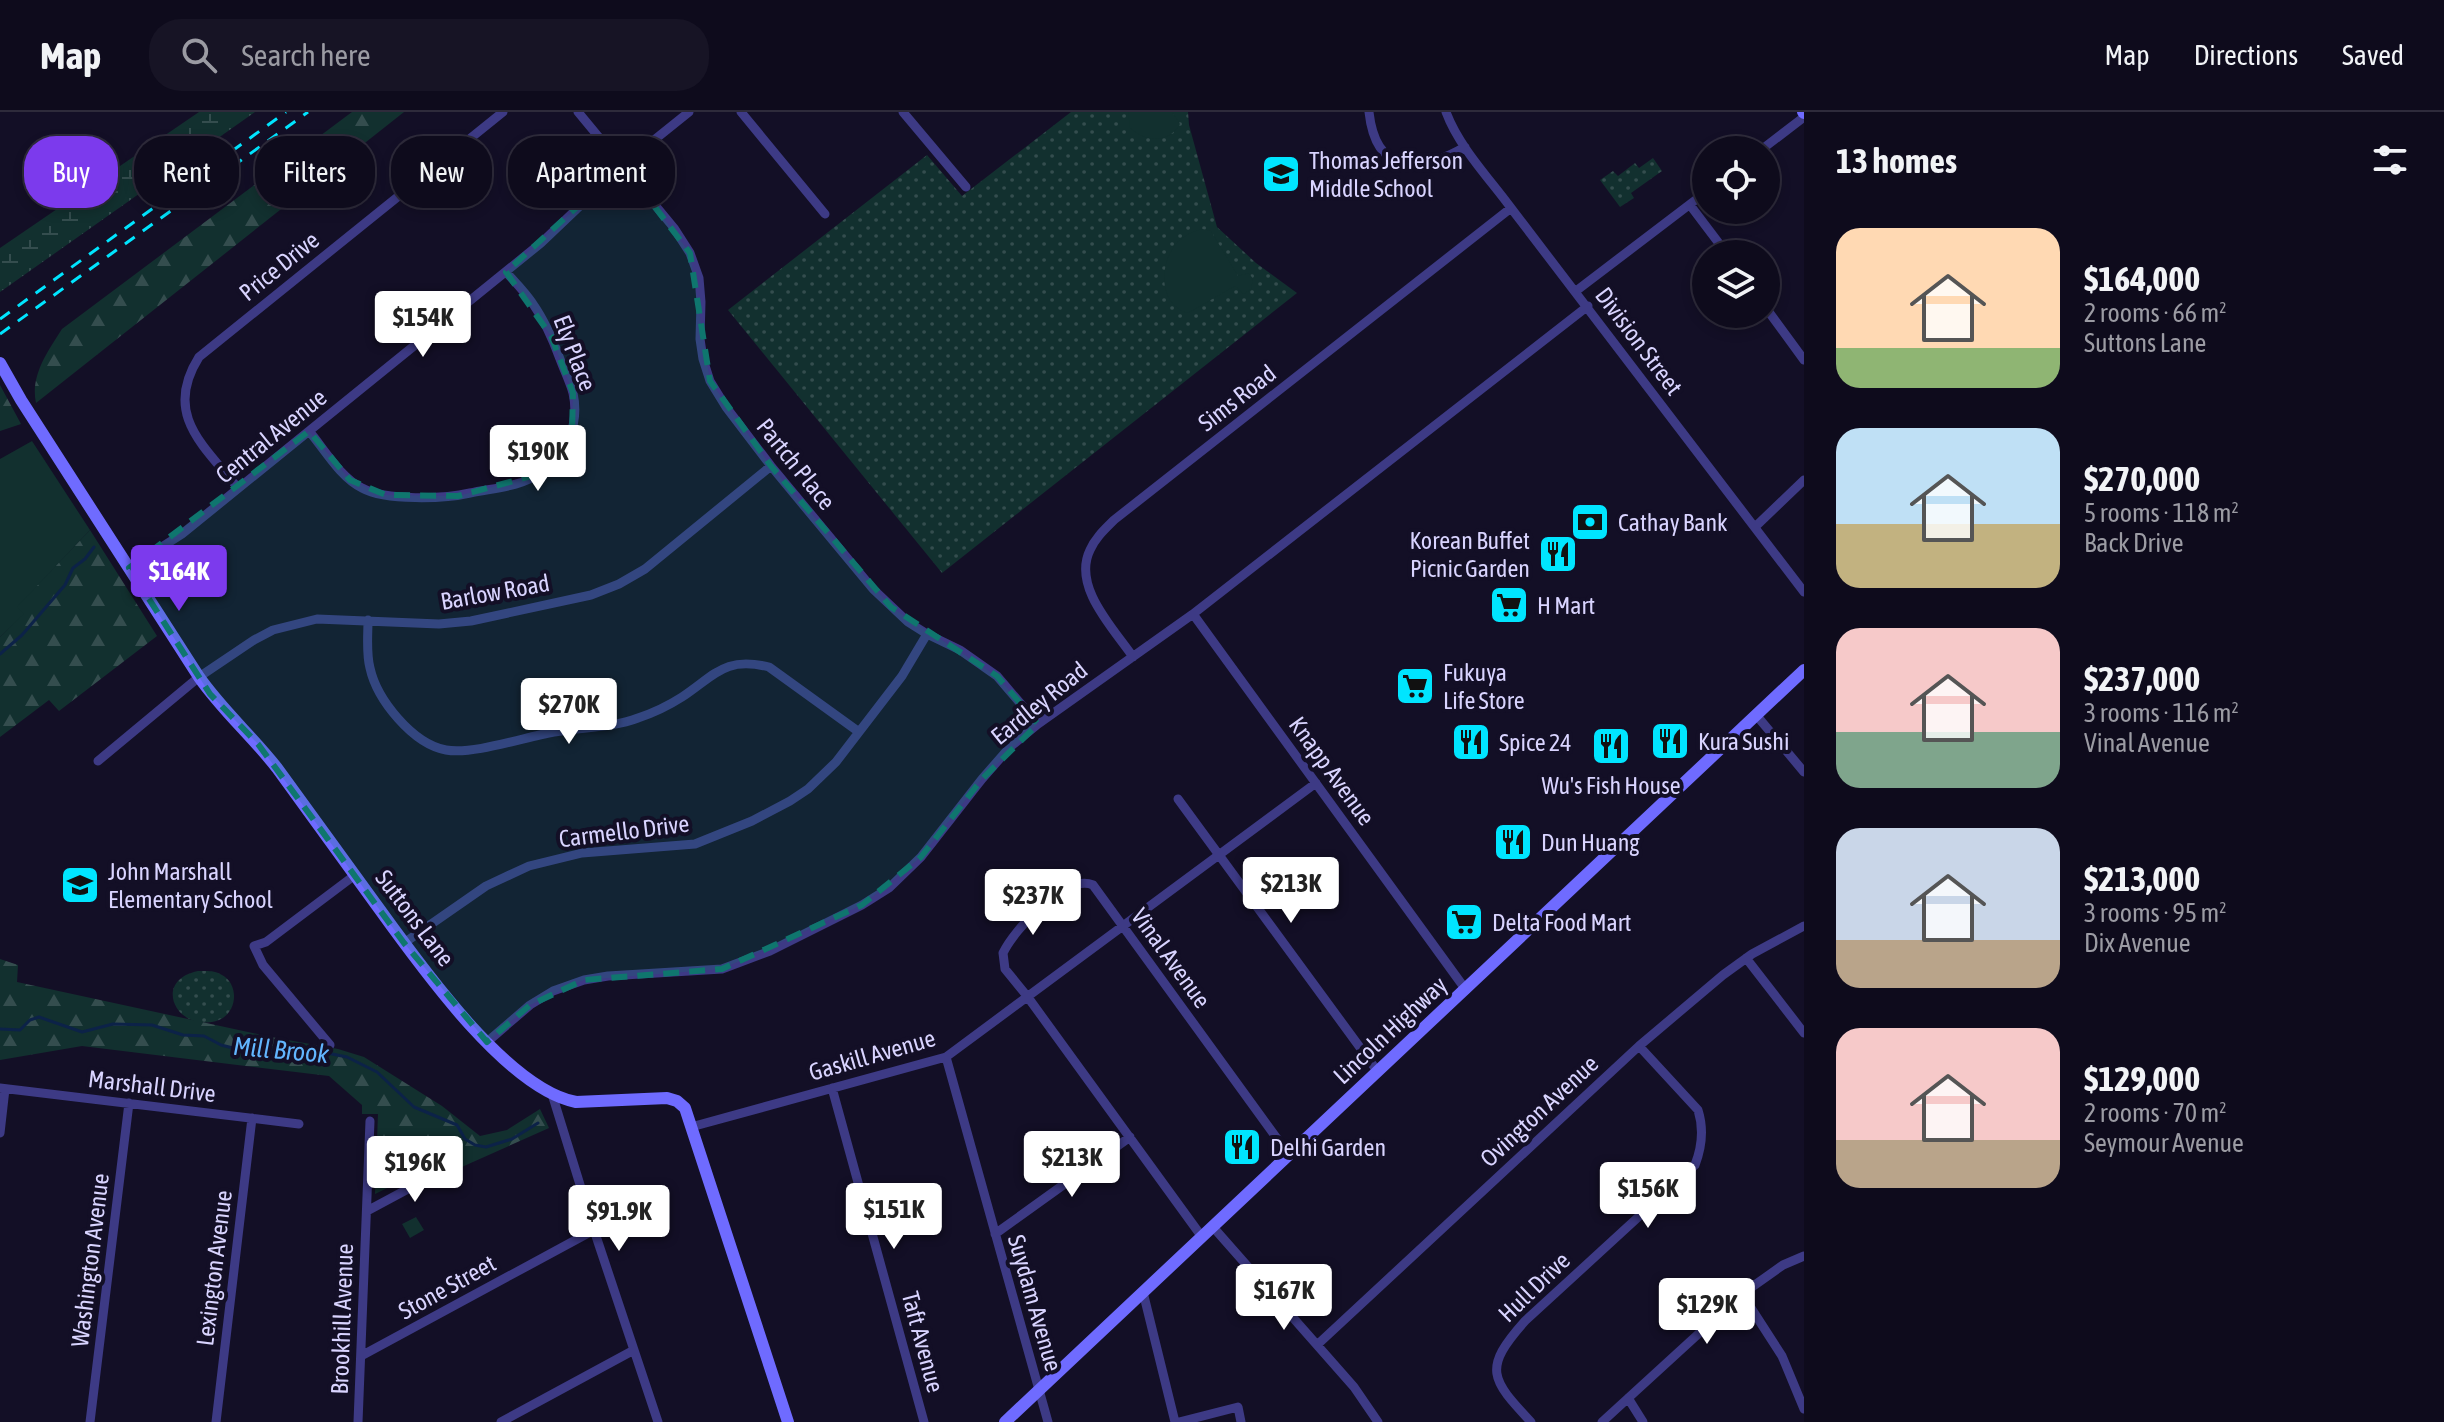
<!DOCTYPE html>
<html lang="en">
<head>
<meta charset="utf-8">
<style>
	body { margin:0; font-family:"Asap Condensed",sans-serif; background:#171425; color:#f1f3f6; height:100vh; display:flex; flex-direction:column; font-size:30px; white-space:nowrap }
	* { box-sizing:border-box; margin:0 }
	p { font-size:26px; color:#9b9ba3 }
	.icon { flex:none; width:44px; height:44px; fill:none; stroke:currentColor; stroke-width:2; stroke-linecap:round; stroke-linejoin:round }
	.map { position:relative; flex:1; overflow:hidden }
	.drawer { display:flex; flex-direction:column; background:#0e0b1c; width:640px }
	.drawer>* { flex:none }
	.banner { position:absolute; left:24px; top:24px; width:760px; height:72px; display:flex; gap:16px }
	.buttons { position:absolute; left:1692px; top:24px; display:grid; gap:16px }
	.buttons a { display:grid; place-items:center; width:88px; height:88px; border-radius:50%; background:#0e0b1c; box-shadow:0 4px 12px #0003,0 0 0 2px #2e2b3b; font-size:40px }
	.price { position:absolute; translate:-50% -68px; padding:0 18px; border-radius:8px; background:#fff; color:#222; font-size:26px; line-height:52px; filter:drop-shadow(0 2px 4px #0008) }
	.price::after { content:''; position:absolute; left:50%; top:48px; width:24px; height:18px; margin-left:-12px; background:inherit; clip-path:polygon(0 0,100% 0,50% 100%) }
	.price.active { background:#7c3aed; color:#fff }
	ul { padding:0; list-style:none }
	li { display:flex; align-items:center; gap:24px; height:200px; padding:0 32px }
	li span { display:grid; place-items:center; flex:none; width:224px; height:160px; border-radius:24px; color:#555 }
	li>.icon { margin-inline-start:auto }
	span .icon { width:96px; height:96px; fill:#fffc; stroke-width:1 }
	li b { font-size:34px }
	h2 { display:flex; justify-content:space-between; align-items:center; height:96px; padding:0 32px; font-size:34px }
	.tag { padding:0 28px; border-radius:32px; background:#0e0b1c; box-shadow:0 4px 12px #0003,0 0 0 2px #2e2b3b; font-size:28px; line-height:72px }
	.tag.active { background:#7c3aed; color:#fff }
	header { display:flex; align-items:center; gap:48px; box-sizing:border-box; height:112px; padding:0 40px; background:#0e0b1c; border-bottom:2px solid #2e2b3b }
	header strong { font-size:38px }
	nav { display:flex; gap:44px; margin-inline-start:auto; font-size:28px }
	.search { width:560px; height:72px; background:#171425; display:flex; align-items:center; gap:20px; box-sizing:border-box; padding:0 28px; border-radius:32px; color:#9b9ba3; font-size:30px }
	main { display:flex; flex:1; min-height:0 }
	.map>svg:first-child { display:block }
	.green { fill:url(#green-dots) }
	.forest { fill:url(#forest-firs) }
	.wetland { fill:url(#wetland-marsh) }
	.pitch { fill:#12302f }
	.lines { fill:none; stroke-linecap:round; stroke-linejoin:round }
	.stream { stroke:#0c2248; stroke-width:3 }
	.street { stroke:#3d3a85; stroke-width:9 }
	.secondary { stroke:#6f6bff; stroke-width:12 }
	.rail { stroke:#00e5ff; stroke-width:3; stroke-dasharray:12 10; stroke-linecap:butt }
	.marked { fill:#0f766e; fill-opacity:0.2; stroke:#0f766e; stroke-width:6; stroke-dasharray:16 10; stroke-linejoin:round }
	.labels { text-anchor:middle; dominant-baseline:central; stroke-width:8; stroke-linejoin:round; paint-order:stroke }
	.poi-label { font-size:24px; fill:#d9d4ff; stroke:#130f26; text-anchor:start }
	.street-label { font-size:24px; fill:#d9d4ff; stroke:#130f26 }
	.water-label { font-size:26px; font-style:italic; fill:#62b6ff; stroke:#130f26 }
</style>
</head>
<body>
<header>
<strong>Map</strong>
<div class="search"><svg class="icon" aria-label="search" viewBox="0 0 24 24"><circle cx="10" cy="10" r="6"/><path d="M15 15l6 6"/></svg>Search here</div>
<nav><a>Map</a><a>Directions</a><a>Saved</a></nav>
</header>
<main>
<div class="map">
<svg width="1804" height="1310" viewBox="0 0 1804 1310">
	<defs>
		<pattern id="green-dots" width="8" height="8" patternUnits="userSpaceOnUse" patternTransform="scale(2)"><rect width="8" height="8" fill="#12302f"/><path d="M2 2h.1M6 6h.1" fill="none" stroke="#344d4e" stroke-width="1.8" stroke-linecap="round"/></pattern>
		<pattern id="forest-firs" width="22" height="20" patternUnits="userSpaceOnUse" patternTransform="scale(2)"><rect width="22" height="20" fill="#12302f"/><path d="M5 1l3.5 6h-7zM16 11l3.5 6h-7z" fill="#344d4e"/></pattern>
		<pattern id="wetland-marsh" width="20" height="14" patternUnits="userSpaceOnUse" patternTransform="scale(2)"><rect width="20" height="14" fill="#12302f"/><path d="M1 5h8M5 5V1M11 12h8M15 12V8" fill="none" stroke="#344d4e"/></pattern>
	</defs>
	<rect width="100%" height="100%" fill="#130f26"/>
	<path class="green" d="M1071 0H1188L1189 13 1217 115 1256 151 1297 181 942 461 728 198 927 43 962 84Z
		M1653 46 1662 59 1631 81 1634 86 1620 95 1600 68 1613 59 1618 64 1635 51 1639 56Z
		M198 859C206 859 215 858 222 863 239 872 238 900 219 908 178 923 150 869 198 859Z"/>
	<path class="forest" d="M352 0H404L36 291C30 264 48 239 62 217Z
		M0 273 21 312 0 319Z
		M90 418 157 524 59 599 49 588 0 625V525L23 502 16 495Z
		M0 847 18 853 17 870 271 925 338 937 364 945 442 994 480 1024 507 1018 540 997 549 1016 455 1058 448 1046 375 1082 378 1002H362V993L329 964 82 934 0 948Z"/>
	<path class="wetland" d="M199 0H255L0 180V136Z"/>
	<path class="pitch" d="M1128 0H1172L1180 12C1168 32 1146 30 1130 16Z
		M1202 117 1211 119 1238 164 1249 161 1253 167 1251 177 1244 182 1235 174 1188 201C1155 192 1159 141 1184 125 1189 121 1196 119 1202 117Z
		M32 329 90 418 17 495 24 502 0 525V347Z
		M416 1105 424 1118 410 1126 402 1112Z"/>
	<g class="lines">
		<path class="stream" d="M0 542 22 523 65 473 73 456 85 447 94 435
			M0 917 20 918 30 908 39 905 82 920 113 912 152 913 183 923 204 924 221 933 249 940 302 936 347 945 377 960 414 995 457 1013 465 1027 475 1033 486 1035 512 1027 538 1011"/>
		<path class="street" d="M578 0 674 116 690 141 699 166 701 190 700 227 703 247 710 269 726 295 771 354 873 477 908 510 927 522 960 538 997 564 1038 612
			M741 0 825 102
			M903 0 966 75
			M1369 0C1376 64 1420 61 1465 35
			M1446 0C1459 35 1489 66 1511 96L1804 480
			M1761 38 1804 5
			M1690 93 1727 142
			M1576 179 1706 80
			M1766 196 1804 248
			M309 319C325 338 340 365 362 376 386 389 444 387 470 381 493 376 521 375 540 361 566 343 580 313 573 281 570 270 564 258 560 247 553 228 545 209 533 192 526 181 515 170 506 160
			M238 376C203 333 163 302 199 245L503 0
			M1755 415 1804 368
			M129 456 182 422 541 131 623 53 689 0
			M1193 502 1466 878
			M368 508C368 524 366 541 370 556 377 588 413 632 446 638 473 643 525 625 554 620 581 615 612 616 638 606 653 601 668 594 682 585 715 563 725 544 769 555L859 620
			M1133 545C1114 517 1072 475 1090 438 1095 426 1105 417 1114 408L1511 96
			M1757 604 1804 660
			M98 649 199 565 254 528 273 518 317 507 439 512 471 509 591 483 619 472 645 457 771 354
			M1178 687 1378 960
			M404 831 486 774 529 754 582 741 695 732 752 709 790 689 808 677 836 650 902 564 927 522
			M1746 846 1804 921
			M487 930 530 893 553 879 584 868 608 864 722 857 770 839 862 793 889 776 921 745 982 667 1010 635 1038 612 1193 502 1588 194
			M330 933 263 853 254 834 266 830 355 763
			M946 945 1048 1310
			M0 976 299 1012
			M832 976 924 1310
			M552 982 594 1118 658 1310
			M691 1015 946 945 1316 671
			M0 1021 5 977
			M367 1099 447 1056
			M1213 1115 1354 1275 1378 1310
			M995 1122 1130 1025
			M1202 1125 1027 884 1005 857 1003 841C1014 818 1065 761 1093 773L1289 1043
			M1143 1180 1175 1310
			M1742 1182 1782 1244 1804 1297
			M1317 1233 1639 934 1723 863 1752 842 1804 814
			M361 1244 594 1118
			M1628 1286 1643 1310
			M90 1310 129 991
			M216 1310 252 1006
			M358 1310 370 1009
			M501 1310 634 1238
			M1179 1310 1238 1295 1241 1310
			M1531 1310C1491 1267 1482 1257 1525 1209L1695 1053C1702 1035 1704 1017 1698 998L1639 934
			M1602 1310 1742 1182 1783 1153 1804 1144"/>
		<path class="secondary" d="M1803 0 1804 1
			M0 251 21 288 199 565C222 598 252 624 277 656 307 697 337 739 367 780 410 839 503 976 576 990L667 986 677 989 685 996 788 1310
			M1005 1310 1804 558"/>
		<path class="rail" d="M0 207 286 0
			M0 222 308 0"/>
	</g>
	<path class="marked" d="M623 53 690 141 710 269 771 354 891 495 997 564 1038 612 982 667 921 745 862 793 722 857 584 868 530 893 487 930 404 831 258 632 210 582 129 456 309 319 350 368 386 383 458 384 539 362 572 320 573 281 551 224 506 160Z"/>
	<defs>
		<symbol id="school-square" viewBox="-11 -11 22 22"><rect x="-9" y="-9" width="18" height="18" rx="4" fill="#00e5ff" stroke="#130f26"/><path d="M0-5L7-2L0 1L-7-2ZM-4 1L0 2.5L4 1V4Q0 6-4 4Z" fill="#111"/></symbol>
		<symbol id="bank-square" viewBox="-11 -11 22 22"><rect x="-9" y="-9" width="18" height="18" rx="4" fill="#00e5ff" stroke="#130f26"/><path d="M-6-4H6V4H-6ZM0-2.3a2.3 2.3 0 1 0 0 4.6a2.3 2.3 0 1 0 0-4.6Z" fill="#111"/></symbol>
		<symbol id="restaurant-square" viewBox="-11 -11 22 22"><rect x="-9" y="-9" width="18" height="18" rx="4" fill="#00e5ff" stroke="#130f26"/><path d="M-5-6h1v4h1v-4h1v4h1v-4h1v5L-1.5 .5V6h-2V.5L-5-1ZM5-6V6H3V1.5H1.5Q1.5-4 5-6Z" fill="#111"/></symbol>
		<symbol id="supermarket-square" viewBox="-11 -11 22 22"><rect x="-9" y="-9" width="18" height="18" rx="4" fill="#00e5ff" stroke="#130f26"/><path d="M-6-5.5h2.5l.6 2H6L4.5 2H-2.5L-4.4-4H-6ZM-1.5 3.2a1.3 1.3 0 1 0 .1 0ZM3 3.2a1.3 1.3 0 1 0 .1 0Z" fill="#111"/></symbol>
	</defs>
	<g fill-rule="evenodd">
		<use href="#school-square" x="1259" y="40" width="44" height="44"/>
		<use href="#bank-square" x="1568" y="388" width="44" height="44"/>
		<use href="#restaurant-square" x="1536" y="420" width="44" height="44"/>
		<use href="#supermarket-square" x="1487" y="471" width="44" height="44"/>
		<use href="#supermarket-square" x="1393" y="552" width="44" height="44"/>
		<use href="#restaurant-square" x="1648" y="607" width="44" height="44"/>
		<use href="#restaurant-square" x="1449" y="608" width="44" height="44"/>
		<use href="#restaurant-square" x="1589" y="612" width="44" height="44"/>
		<use href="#restaurant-square" x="1491" y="708" width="44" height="44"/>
		<use href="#school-square" x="58" y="751" width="44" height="44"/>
		<use href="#supermarket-square" x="1442" y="788" width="44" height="44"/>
		<use href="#restaurant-square" x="1220" y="1013" width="44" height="44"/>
	</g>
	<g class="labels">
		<g class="poi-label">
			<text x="1309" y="48">Thomas Jefferson<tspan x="1309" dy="28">Middle School</tspan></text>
			<text x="1618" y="410">Cathay Bank</text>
			<text x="1530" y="428" text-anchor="end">Korean Buffet<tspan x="1530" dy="28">Picnic Garden</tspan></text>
			<text x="1537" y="493">H Mart</text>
			<text x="1443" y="560">Fukuya<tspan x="1443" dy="28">Life Store</tspan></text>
			<text x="1698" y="629">Kura Sushi</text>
			<text x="1499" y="630">Spice 24</text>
			<text x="1611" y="673" text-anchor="middle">Wu's Fish House</text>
			<text x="1541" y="730">Dun Huang</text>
			<text x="108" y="759">John Marshall<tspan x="108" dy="28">Elementary School</tspan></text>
			<text x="1492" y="810">Delta Food Mart</text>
			<text x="1270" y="1035">Delhi Garden</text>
		</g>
		<g class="street-label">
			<text transform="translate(279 154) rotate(-39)">Price Drive</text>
			<text transform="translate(1639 229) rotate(53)">Division Street</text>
			<text transform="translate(575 241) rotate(69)">Ely Place</text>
			<text transform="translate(1237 286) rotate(-38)">Sims Road</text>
			<text transform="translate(271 324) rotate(-39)">Central Avenue</text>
			<text transform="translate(796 352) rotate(51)">Partch Place</text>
			<text transform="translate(495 480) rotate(-10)">Barlow Road</text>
			<text transform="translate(1039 591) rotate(-39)">Eardley Road</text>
			<text transform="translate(1332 659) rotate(54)">Knapp Avenue</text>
			<text transform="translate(624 719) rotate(-7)">Carmello Drive</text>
			<text transform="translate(415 806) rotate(53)">Suttons Lane</text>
			<text transform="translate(1171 846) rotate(54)">Vinal Avenue</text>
			<text transform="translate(1390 918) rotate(-43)">Lincoln Highway</text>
			<text transform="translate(872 943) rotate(-16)">Gaskill Avenue</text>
			<text transform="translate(152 974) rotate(7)">Marshall Drive</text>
			<text transform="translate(1539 999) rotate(-43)">Ovington Avenue</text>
			<text transform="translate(90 1148) rotate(-83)">Washington Avenue</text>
			<text transform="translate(214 1156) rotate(-83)">Lexington Avenue</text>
			<text transform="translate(447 1175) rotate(-29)">Stone Street</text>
			<text transform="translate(1534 1175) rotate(-44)">Hull Drive</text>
			<text transform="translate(1035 1191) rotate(74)">Suydam Avenue</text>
			<text transform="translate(342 1207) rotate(-88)">Brookhill Avenue</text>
			<text transform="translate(923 1230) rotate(75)">Taft Avenue</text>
		</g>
		<g class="water-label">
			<text transform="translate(281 938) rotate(5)">Mill Brook</text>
		</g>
	</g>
</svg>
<div class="buttons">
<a><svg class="icon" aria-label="locate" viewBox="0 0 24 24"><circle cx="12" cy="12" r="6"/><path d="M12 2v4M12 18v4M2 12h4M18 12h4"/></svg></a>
<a><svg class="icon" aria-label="layers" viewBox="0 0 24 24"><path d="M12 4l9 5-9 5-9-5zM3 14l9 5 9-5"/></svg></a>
</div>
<b class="price" style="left:423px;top:247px">$154K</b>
<b class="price" style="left:538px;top:381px">$190K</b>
<b class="price active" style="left:179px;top:501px">$164K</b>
<b class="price" style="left:569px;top:634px">$270K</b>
<b class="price" style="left:1291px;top:813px">$213K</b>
<b class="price" style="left:1033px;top:825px">$237K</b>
<b class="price" style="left:1072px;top:1087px">$213K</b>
<b class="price" style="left:415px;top:1092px">$196K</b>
<b class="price" style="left:1648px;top:1118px">$156K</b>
<b class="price" style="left:894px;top:1139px">$151K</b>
<b class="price" style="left:619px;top:1141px">$91.9K</b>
<b class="price" style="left:1284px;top:1220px">$167K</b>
<b class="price" style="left:1707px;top:1234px">$129K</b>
<div class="banner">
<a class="tag active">Buy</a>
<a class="tag">Rent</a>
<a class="tag">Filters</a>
<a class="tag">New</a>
<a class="tag">Apartment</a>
</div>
</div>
<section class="drawer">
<h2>13 homes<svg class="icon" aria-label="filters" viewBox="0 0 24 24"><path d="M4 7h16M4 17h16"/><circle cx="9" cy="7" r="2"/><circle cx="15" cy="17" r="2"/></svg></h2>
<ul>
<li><span style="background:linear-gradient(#ffd9b3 75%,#8fb573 0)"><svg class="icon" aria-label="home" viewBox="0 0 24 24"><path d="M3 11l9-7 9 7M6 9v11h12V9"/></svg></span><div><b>$164,000</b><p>2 rooms · 66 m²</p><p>Suttons Lane</p></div></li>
<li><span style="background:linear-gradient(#bfe0f5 60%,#c2b280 0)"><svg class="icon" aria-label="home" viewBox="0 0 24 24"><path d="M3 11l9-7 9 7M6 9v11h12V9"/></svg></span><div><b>$270,000</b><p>5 rooms · 118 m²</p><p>Back Drive</p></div></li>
<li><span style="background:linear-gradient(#f6c9c9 65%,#7fa58c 0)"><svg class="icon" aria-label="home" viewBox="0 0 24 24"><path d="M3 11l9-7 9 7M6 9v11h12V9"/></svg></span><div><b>$237,000</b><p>3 rooms · 116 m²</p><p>Vinal Avenue</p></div></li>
<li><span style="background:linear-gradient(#c9d6e8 70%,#b9a48a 0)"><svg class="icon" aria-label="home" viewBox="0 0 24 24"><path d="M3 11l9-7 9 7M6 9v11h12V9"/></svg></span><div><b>$213,000</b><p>3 rooms · 95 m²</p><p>Dix Avenue</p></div></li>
<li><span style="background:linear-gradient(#f6c9c9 70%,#b9a48a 0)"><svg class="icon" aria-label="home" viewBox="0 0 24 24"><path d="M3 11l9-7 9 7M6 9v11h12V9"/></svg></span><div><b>$129,000</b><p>2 rooms · 70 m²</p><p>Seymour Avenue</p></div></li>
</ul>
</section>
</main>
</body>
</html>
